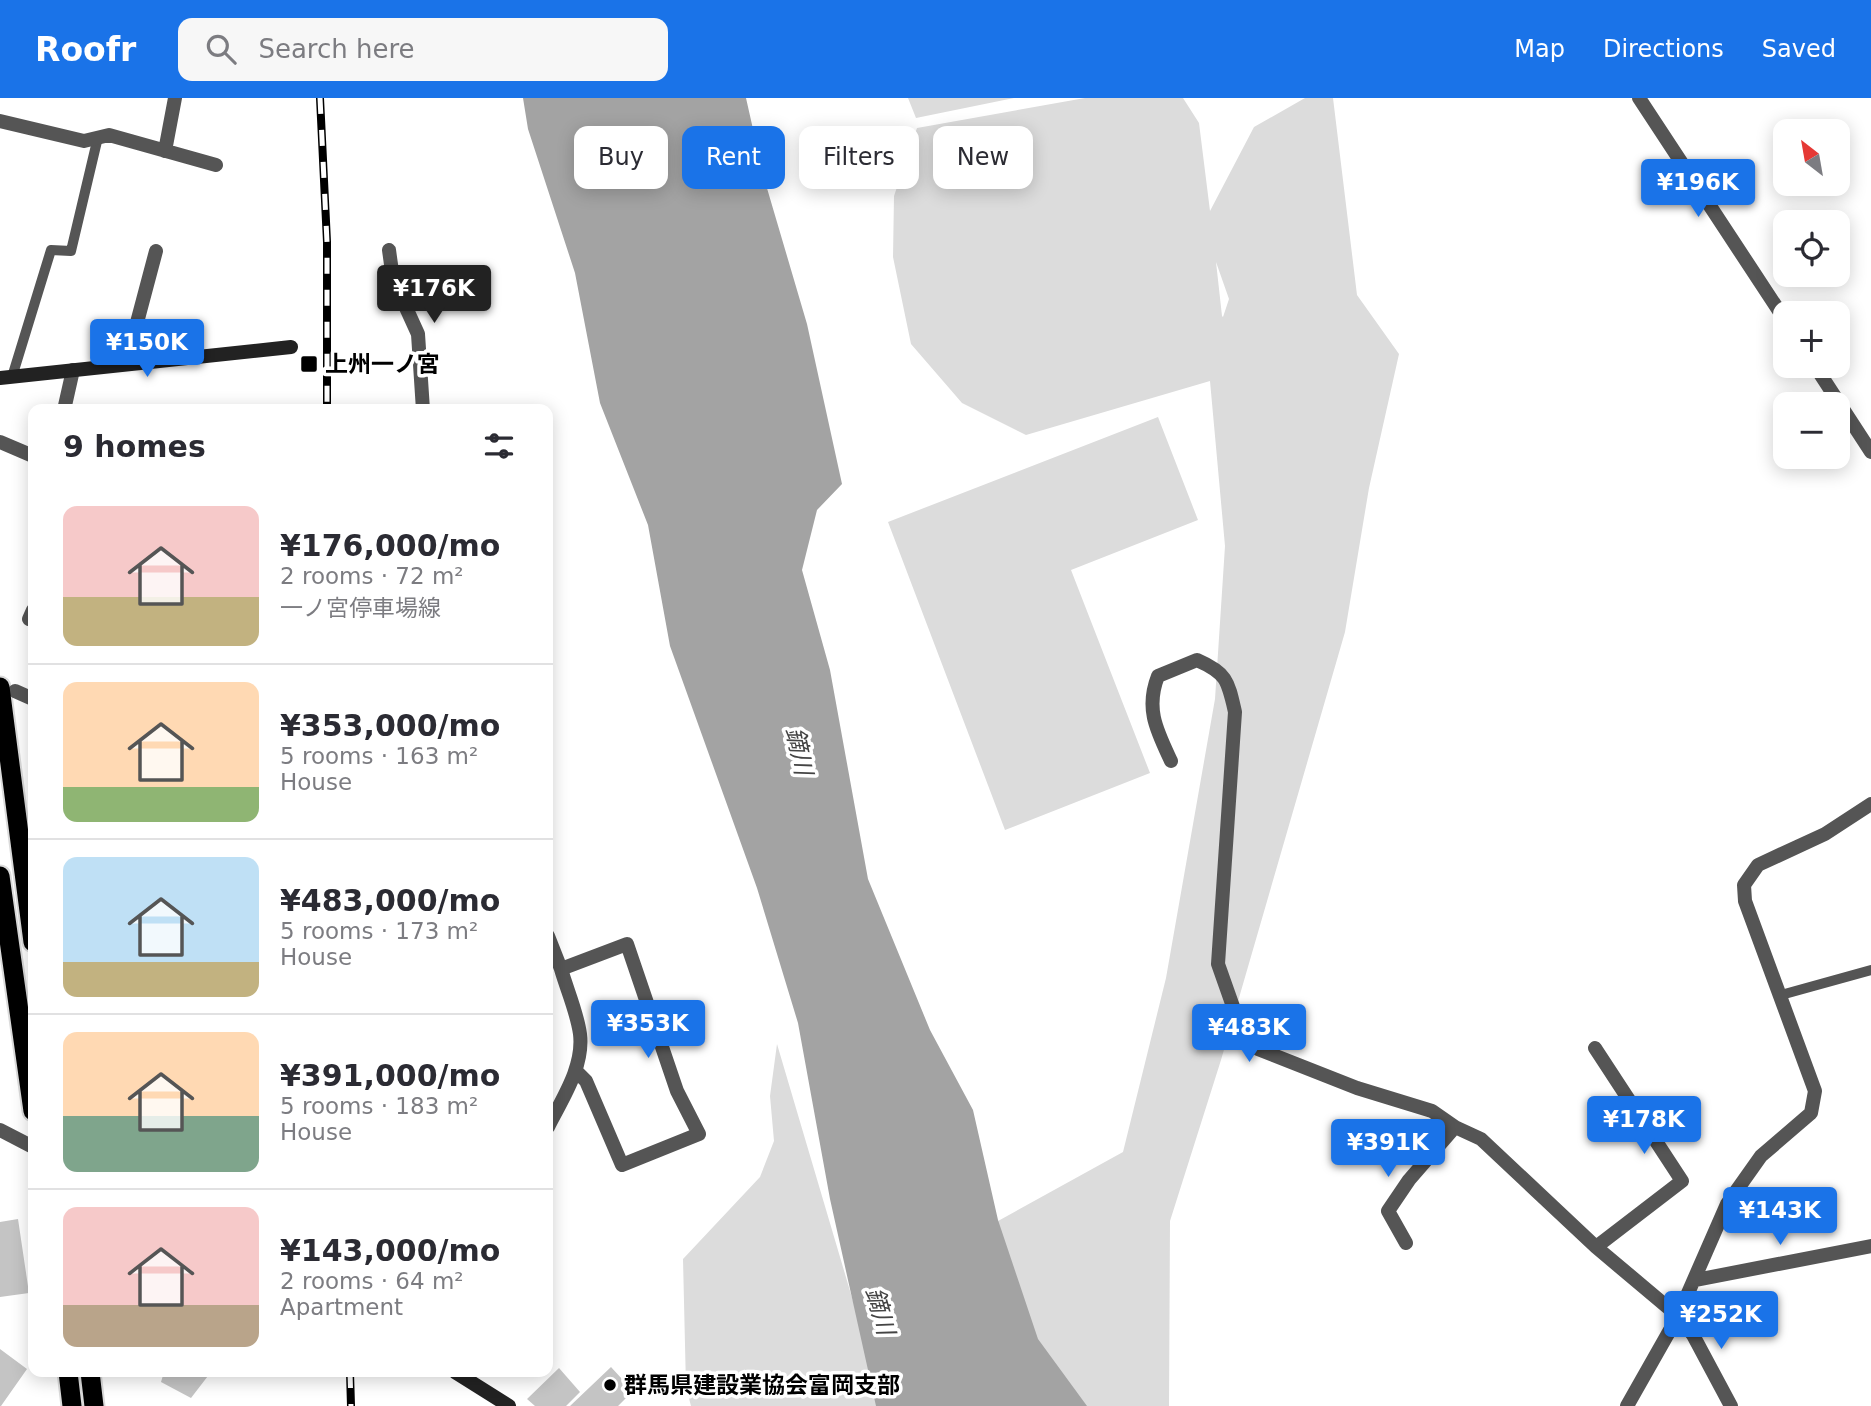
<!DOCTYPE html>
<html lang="en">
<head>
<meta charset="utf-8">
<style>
	body { margin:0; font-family:"DejaVu Sans","Noto Sans JP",sans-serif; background:#f7f7f7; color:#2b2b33; height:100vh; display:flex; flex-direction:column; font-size:26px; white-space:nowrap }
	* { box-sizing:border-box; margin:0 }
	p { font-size:23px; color:#7c7c81 }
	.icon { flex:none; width:38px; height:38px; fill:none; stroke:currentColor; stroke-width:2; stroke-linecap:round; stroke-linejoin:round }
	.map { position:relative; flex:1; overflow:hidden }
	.panel { position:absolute; left:28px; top:306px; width:525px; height:973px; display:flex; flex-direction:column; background:#fff; border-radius:14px; box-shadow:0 4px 18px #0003 }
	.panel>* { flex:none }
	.guide { position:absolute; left:574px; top:28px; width:665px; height:63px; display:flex; gap:14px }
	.needle { width:46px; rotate:329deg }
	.controls { position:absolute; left:1773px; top:21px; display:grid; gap:14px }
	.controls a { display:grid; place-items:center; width:77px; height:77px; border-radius:14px; background:#fff; box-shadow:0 4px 18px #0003; font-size:35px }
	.price { position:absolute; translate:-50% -60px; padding:0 16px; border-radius:7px; background:#1a73e8; color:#fff; font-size:23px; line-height:46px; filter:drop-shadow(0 2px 4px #0008) }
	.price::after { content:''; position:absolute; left:50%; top:42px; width:21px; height:16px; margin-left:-10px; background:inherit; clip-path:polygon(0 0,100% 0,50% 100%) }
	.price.selected { background:#222; color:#fff }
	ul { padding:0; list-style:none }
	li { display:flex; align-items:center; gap:21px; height:175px; padding:0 35px }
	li+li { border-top:2px solid #e1e1e2 }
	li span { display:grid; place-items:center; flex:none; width:196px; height:140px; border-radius:14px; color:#555 }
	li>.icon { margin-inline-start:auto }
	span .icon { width:84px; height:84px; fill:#fffc; stroke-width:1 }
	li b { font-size:30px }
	h2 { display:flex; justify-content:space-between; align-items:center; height:84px; padding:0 35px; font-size:30px }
	.chip { padding:0 24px; border-radius:14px; background:#fff; box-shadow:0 4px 18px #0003; font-size:24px; line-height:63px }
	.chip.selected { background:#1a73e8; color:#fff }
	header { display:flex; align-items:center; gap:42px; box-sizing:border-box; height:98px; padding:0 35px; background:#1a73e8; color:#fff }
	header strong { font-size:33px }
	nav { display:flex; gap:38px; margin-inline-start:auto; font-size:24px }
	.search { width:490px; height:63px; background:#f7f7f7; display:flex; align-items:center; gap:18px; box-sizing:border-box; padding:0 24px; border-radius:14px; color:#7c7c81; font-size:26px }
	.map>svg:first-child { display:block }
	.green { fill:#dcdcdc; fill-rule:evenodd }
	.water { fill:#a3a3a3 }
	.building { fill:#c4c4c4 }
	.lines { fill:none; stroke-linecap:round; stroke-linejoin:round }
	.trunk-casing { stroke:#dbdbdb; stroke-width:23 }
	.service { stroke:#555; stroke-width:10 }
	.minor { stroke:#555; stroke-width:14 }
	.tertiary { stroke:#555; stroke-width:14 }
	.secondary { stroke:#222; stroke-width:14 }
	.trunk { stroke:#000; stroke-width:19 }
	.rail-casing { stroke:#000; stroke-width:8 }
	.rail { stroke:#fff; stroke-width:5; stroke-dasharray:16; stroke-linecap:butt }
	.poi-dot { fill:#000; stroke:#fff; stroke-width:2.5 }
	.labels { text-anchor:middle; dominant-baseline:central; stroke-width:7; stroke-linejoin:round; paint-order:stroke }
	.poi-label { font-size:23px; font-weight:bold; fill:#000; stroke:#fff; text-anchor:start }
	.water-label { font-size:24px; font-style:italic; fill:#444; stroke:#fff }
</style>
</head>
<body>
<header>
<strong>Roofr</strong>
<div class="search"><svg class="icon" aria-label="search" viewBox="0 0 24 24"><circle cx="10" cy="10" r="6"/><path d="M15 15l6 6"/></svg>Search here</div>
<nav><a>Map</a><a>Directions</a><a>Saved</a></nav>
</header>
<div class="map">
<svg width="1871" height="1308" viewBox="0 0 1871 1308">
	<rect width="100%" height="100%" fill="#fff"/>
	<path class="green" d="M908 0H1014L916 20Z
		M1085 0H1183L1199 25 1210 113 1254 29 1305 0H1333L1357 197 1399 256 1369 390 1345 534 1221 962 1170 1123 1169 1308H691L686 1289 683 1161 760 1079 774 1043 770 998 777 946 853 1203 1123 1054 1166 880 1215 601 1225 448 1210 283 1026 337 962 305 911 246 893 159 894 98 917 30ZM1216 164 1229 201 1223 219 1222 218Z
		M1158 319 1198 422 1071 472 1150 675 1005 732 888 424Z"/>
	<path class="water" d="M523 0H746L764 80 807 226 842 386 817 412 802 472 830 572 868 781 930 932 973 1012 998 1122 1038 1241 1087 1308H876L830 1101 798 925 757 790 670 548 648 427 600 305 575 175 528 31Z"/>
	<path class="building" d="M18 1121 29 1195 0 1199V1124Z
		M0 1251 27 1271 1 1308H0Z
		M611 1269 633 1293 618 1308H570Z
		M559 1270 580 1294 566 1308H535L527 1301Z
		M164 1274H211L191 1300 161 1284Z"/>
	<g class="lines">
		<defs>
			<path id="trunk" d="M0 589 33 844
				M0 778 33 1013
				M68 1274 72 1308
				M90 1274 94 1308"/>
		</defs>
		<use href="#trunk" class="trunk-casing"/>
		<path class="service" d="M12 279 51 152 71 153 98 39
			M1781 897 1871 872"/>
		<path class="minor" d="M1639 0 1785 222
			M0 23 84 43 109 37 216 67
			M165 53 175 0
			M389 152 393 181 418 236 423 312
			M126 266 156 153
			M1815 268 1871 354
			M64 312 73 272
			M0 344 33 358
			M29 521 33 512
			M15 593 33 601
			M1171 663C1157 633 1145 611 1158 578L1197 562C1227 575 1228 583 1235 614L1218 866 1242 934 1258 951 1357 990 1432 1013 1455 1029 1481 1041 1596 1149 1678 1218 1693 1237 1731 1308
			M548 838 561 871 627 846 677 993 699 1036 622 1067 586 983 576 973
			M1595 950 1682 1083 1596 1149
			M548 1029C562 1001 584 969 580 936 577 914 567 892 561 871
			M1406 1145 1388 1113 1409 1082 1455 1029
			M1696 1182 1871 1148
			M1627 1308 1678 1218 1727 1106 1761 1058 1811 1015 1815 993 1745 803 1744 787 1758 767 1825 736 1871 706"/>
		<path class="tertiary" d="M0 1032 33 1049"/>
		<path class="secondary" d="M0 280 291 249
			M455 1274 509 1308"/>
		<use href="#trunk" class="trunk"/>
		<defs>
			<path id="rail" d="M320 0 327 144V312
				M350 1274 351 1308"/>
		</defs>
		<use href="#rail" class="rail-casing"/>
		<use href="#rail" class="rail"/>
	</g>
	<g class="poi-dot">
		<rect x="300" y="257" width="18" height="18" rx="3.5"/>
		<circle cx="610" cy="1287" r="7"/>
	</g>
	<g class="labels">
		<g class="poi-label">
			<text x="325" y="266">上州一ノ宮</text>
			<text x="624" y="1287">群馬県建設業協会富岡支部</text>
		</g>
		<g class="water-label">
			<text transform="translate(799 653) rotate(78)">鏑川</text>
			<text transform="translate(880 1213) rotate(74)">鏑川</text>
		</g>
	</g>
</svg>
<div class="controls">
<a><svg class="needle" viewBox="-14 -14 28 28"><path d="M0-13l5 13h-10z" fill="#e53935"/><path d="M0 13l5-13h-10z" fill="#7c7c81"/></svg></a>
<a><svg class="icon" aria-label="locate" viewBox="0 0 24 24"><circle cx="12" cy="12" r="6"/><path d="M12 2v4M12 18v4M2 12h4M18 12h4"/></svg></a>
<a>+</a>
<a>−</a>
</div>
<b class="price" style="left:1698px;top:121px">¥196K</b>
<b class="price selected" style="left:434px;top:227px">¥176K</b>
<b class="price" style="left:147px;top:281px">¥150K</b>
<b class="price" style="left:648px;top:962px">¥353K</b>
<b class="price" style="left:1249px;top:966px">¥483K</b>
<b class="price" style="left:1644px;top:1058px">¥178K</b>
<b class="price" style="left:1388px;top:1081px">¥391K</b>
<b class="price" style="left:1780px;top:1149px">¥143K</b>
<b class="price" style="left:1721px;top:1253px">¥252K</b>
<div class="guide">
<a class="chip">Buy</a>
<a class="chip selected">Rent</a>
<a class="chip">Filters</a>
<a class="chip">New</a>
</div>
<section class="panel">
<h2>9 homes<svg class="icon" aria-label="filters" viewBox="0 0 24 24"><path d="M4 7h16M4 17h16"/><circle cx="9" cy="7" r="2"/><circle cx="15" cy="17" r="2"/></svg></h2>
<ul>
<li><span style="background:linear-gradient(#f6c9c9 65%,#c2b280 0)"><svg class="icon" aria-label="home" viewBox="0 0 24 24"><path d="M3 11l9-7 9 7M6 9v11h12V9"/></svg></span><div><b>¥176,000/mo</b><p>2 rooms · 72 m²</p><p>一ノ宮停車場線</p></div></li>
<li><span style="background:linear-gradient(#ffd9b3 75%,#8fb573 0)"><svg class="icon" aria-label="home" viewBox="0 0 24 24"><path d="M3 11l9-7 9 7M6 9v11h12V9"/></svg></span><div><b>¥353,000/mo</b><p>5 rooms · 163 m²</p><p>House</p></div></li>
<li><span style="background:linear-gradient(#bfe0f5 75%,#c2b280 0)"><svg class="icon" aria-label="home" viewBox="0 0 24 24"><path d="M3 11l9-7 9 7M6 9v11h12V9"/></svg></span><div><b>¥483,000/mo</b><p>5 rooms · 173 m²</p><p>House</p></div></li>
<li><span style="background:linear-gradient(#ffd9b3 60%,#7fa58c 0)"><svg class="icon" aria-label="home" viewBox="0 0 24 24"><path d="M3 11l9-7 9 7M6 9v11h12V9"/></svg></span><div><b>¥391,000/mo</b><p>5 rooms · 183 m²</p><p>House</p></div></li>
<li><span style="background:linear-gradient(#f6c9c9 70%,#b9a48a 0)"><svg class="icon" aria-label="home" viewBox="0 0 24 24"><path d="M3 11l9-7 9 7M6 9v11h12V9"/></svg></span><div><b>¥143,000/mo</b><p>2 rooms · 64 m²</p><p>Apartment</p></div></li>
</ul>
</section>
</div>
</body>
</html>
